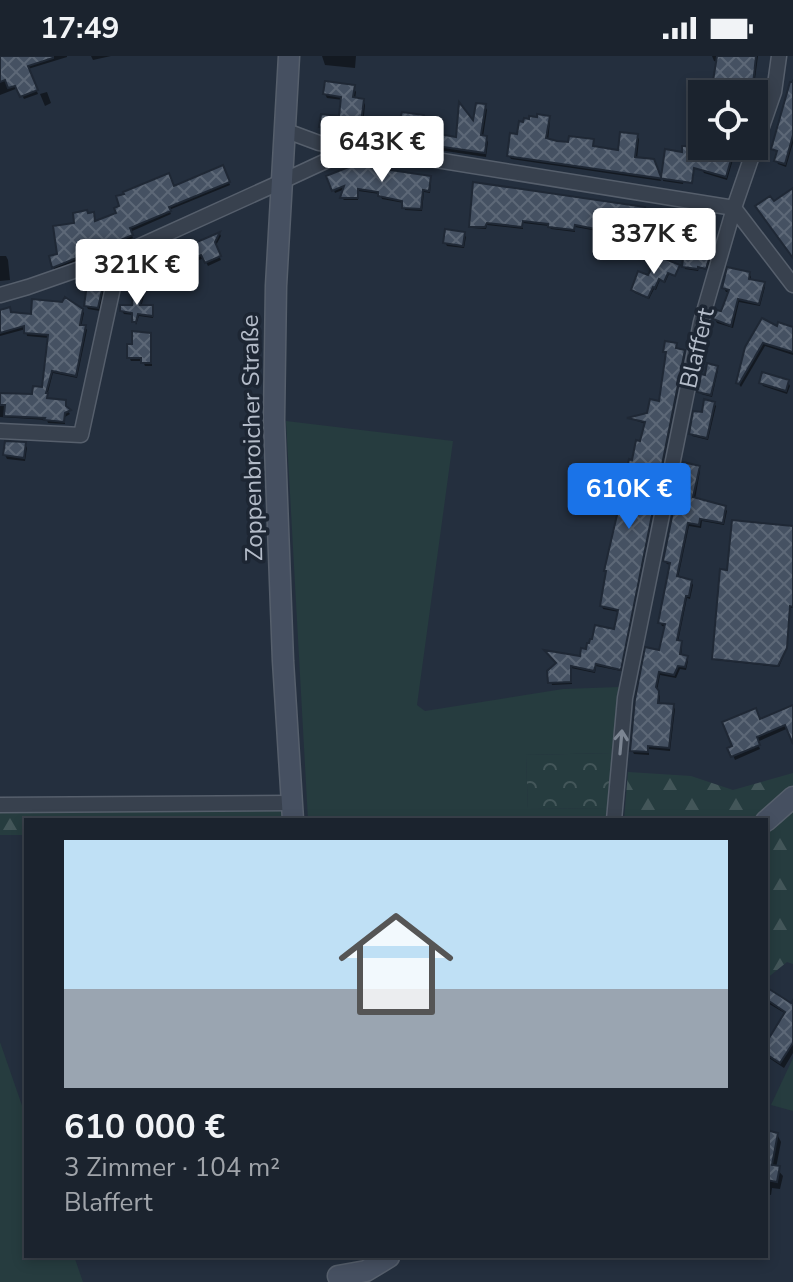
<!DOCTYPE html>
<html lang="de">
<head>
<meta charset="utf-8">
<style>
	body { margin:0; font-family:"Nunito Sans",sans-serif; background:#242b36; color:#f1f3f6; height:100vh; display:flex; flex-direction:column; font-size:30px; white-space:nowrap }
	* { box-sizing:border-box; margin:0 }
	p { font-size:26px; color:#a0a4aa }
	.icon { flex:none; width:44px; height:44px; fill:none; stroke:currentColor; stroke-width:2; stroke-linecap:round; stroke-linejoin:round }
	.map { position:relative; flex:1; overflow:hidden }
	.panel { position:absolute; left:24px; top:762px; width:744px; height:440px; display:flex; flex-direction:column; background:#1b232e; border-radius:0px; box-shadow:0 4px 12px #0003,0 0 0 2px #39404a }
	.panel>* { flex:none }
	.buttons { position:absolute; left:688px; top:24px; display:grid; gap:16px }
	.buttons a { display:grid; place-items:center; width:80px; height:80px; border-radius:0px; background:#1b232e; box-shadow:0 4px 12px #0003,0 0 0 2px #39404a; font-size:40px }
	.price { position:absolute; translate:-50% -68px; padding:0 18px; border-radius:8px; background:#fff; color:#222; font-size:26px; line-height:52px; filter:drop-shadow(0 2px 4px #0008) }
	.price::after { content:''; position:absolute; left:50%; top:48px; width:24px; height:18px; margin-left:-12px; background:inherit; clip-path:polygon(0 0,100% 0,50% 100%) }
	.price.current { background:#1a73e8; color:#fff }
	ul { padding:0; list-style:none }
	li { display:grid; align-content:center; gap:16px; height:424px; padding:0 40px }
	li+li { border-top:2px solid #39404a }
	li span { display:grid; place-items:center; height:248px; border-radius:0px; color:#555 }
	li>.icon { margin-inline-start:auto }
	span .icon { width:144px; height:144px; fill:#fffc; stroke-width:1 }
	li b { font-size:34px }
	.status { display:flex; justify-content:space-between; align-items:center; height:56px; padding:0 40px; background:#1b232e; direction:ltr }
	.status svg { height:22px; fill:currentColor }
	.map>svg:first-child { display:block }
	.grass { fill:#263c3f }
	.forest { fill:url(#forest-firs) }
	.park { fill:url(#park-crowns) }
	.shadow { fill:#0007 }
	.building { fill:url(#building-cross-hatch); stroke:#1f2835; stroke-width:2 }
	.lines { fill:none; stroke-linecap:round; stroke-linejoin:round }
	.street-casing { stroke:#565f6c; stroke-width:17 }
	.secondary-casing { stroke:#565f6c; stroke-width:23 }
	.street { stroke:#38414e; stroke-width:14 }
	.secondary { stroke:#465061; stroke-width:20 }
	.oneway { stroke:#7c8592 }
	.labels { text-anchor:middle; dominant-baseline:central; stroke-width:7; stroke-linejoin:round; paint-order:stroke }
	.street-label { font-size:24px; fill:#b4bcc9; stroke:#1d2633 }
</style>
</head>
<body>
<div class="status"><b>17:49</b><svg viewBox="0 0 49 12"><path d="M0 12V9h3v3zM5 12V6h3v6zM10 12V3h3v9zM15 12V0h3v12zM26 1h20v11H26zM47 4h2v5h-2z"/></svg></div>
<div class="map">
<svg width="793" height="1226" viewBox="0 0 793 1226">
	<defs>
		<pattern id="forest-firs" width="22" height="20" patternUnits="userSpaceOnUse" patternTransform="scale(2)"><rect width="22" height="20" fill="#263c3f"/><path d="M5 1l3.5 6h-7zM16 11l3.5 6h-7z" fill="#435659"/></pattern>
		<pattern id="park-crowns" width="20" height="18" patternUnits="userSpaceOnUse" patternTransform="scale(2)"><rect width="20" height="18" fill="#263c3f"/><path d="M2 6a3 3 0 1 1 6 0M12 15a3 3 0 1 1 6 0" fill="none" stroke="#435659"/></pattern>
		<pattern id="building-cross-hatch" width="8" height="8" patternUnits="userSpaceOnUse" patternTransform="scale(2)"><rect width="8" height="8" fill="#455162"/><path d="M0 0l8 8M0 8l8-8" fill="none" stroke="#5d6877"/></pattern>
	</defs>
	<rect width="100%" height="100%" fill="#242f3e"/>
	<path class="grass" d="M286 365 453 385 417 649 425 655 563 633 619 631 613 697 526 699 528 753 607 752 606 764H308Z
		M0 986 26 1061V1200H74L83 1226H0Z
		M793 1002V1055L771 1049Z"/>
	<path class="forest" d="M628 716 691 720 733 734 793 717V908L787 906 766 923V764H624Z
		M284 747 285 764H26V779H0V755Z"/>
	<path class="park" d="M613 697 607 752 528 753 526 699Z"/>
	<path class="shadow" d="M0 0H67V1L28 13 38 38 24 43 18 32 0 39Z
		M91 0H111L93 4Z
		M322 0H356L355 12 325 9Z
		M712 0H758L753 38H724L722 35 716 34 714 31 718 6 714 5Z
		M793 23V87L786 111 778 108 776 104 778 97 773 93Z
		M353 31 356 36 355 43 363 44 365 49 363 69 399 75 423 61 426 65 425 78 458 83 475 68 485 50 487 54 483 81 486 82 488 86 486 101 337 79 335 76 324 74 321 70 340 62 343 44 327 42 325 38Z
		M47 36 51 47 45 50 40 38Z
		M548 62 550 65 548 85 570 88 593 85 594 93 619 96 637 80 639 83 637 103 655 109 661 125 511 103 509 100 519 80Z
		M709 90H737L727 124 704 117 702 114Z
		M667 95 687 102 683 128 663 125Z
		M222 111 230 129 169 154 171 158 130 176 133 182 55 214 53 211 59 200 76 168 95 161V167Z
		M329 121H430L431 124 430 137 424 136 422 155 405 154 404 147 382 143 380 138 358 135V144H344L342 142 345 133 335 137Z
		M475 128 643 153 644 159 649 160 650 162 649 171H645L644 176 635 174 631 188 603 182V176L575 171V176L551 173 549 170 523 167V173L487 169 486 173 472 172Z
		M220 178 221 180 215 191 221 204 208 210 204 202 183 211 181 207 152 219 144 201 180 195Z
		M464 178 466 181 464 192 447 190 445 186Z
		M711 194 712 197 707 214 699 212 698 215 685 213 684 210Z
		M0 200H6L8 204 10 224 0 225Z
		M677 210 673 220 669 218 665 227 660 224 656 234 654 233 649 243 635 237 633 234 649 221Z
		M749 217 751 221 750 225 763 228 765 231 760 250 739 246 733 272 717 267 715 263 722 257 730 236H726L724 232Z
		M102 232 104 236 100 255 88 253 86 249Z
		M142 237 144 240 141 251H152L153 262 139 260 136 269 134 259 124 258 122 255 134 251Z
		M82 254 84 257 81 271H85L87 274 77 322 53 317 47 340 48 342 65 346 66 353 70 358 65 361V368L48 367 47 364 0 361V339L34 340 44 333 49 282 27 280 26 273 0 280V256L33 260Z
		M778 273H793V299L765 290 741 331 738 327 747 292Z
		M150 279 152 283V310H145L143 305H131L129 301Z
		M676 289 677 295 684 296 685 298 621 615 596 610 595 617 571 612 572 628 552 629 549 616 581 602 588 595 616 575 619 556 603 553 602 550 621 448 611 446 610 444 621 437 642 387 646 368 631 363 649 359 660 347 668 299 666 295Z
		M717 311 718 314 712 341 701 338 699 335Z
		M761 326H788L790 330 787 338 763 330Z
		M714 348 716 350 708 384 692 380 691 377 703 359Z
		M25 388 27 392 25 405 7 403 5 399Z
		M698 412 700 415 695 443 725 452 727 455 724 469 702 465 701 472 689 470 678 522 691 525 693 529 690 543 687 542 678 586 682 590 681 601 686 602 688 605 686 614 680 613 676 622 660 619 657 635 660 640 659 649 673 650 675 653 670 695 649 693V699L634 698 632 694 667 571 662 570 660 566 672 509 667 508 665 505Z
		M793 472V552H790L786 594 779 611 715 604 729 516Z
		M793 651V670L757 686 760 693 735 704 730 693 760 665Z
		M766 933 793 950V997L784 1012 766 1000V990L786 958 766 946Z
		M766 1076 777 1078 781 1086 776 1112 783 1120 780 1133 772 1132 771 1139 766 1138Z"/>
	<path class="building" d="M0 0H53V2L28 10 38 34 20 41 15 30 8 32 5 24 0 26Z
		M717 0H756L752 38H724V36L720 35V32L712 31Z
		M325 25 355 29 353 41 364 43 361 67 397 72 402 56 424 59 423 75 456 81 459 46 473 64 476 47 486 48 481 79 487 80 485 97 332 75V73L319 71 321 58 339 60 341 41 323 38Z
		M790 26H793V79L785 108 774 105 777 95 771 93Z
		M537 58 550 60 546 82 557 85 568 86 569 80 594 83 593 90 618 94 620 76 638 78 635 101 654 103 661 121 665 93 682 96V90H733L732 96 733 97 726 121 694 112 692 127 507 100 510 77 517 78 519 65 523 66 524 62 529 63V60L537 61Z
		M223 109 230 126 169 151 171 155 130 172 133 179 52 212 49 200 57 198 53 170 74 167 73 157 87 154 88 157 94 156 95 165 116 157 114 152 119 150 116 140 124 138 123 136 169 117 174 130Z
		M351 110H364L431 120 429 135 423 134 421 153 402 152V145L378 140V136L358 133V142H340L344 130 332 135 326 120Z
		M473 126 645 151 644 157 650 158 648 170 644 169 643 174 634 173 630 186 600 180 601 174 575 169 574 174 548 171V168L523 165 522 171 487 167 485 171H469Z
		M793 132V202L755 150 770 140 774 145Z
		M445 173 465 176 463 190 443 187Z
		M220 176 215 186 221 200 205 207 201 199 179 208 178 204 148 217 141 200 177 184 181 193Z
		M702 191 712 193 706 213 698 211V213L682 211 683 202H689L692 192 702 195Z
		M658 200 680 209 675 220 668 217 664 226 659 223 655 232 653 231 648 242 631 234 638 215 648 219Z
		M727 211 750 216 749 223 765 226 759 248 738 243 731 270 713 263 716 254 721 255 729 234 722 232Z
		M87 228 103 230 98 252 84 250Z
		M133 234 143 235 140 249H153V260L138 258 136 266H132V257L120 255V249H132Z
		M65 241 83 253 80 269H86L76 320 52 315 46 337H48L47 342 66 344V350L71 354 65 357 64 366 44 364 45 362 4 360 5 349H0V337L32 338 33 330 42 331 48 279 24 277V270L0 277V254L10 251 11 256 31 258 32 243 62 246Z
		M762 262 777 270 778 266 793 271V296L763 287 739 328 736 327 745 291Z
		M132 275 151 277V307H141V302H127V288H132Z
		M665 285 677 287 676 292 685 294 621 614 596 608 594 615 571 610V626L548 627 547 615 556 607 544 594 580 600 581 592 586 593 587 587H589L590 583H592L595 569 614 573 618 554 600 550 606 515H604L620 446 608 444 609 433 619 435 623 421 625 422 629 403 632 404 636 384 640 385 645 366 627 362 647 357 650 343 659 345 666 296H663Z
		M707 307 718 310 711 339 697 336 701 318 705 319Z
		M762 316 789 324 786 335 759 327Z
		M704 343 715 346 707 382 689 378 693 355 702 356Z
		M5 385 26 386 24 402 3 399Z
		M683 406 700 410 693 441 726 450 723 467 700 463 699 469 688 467 677 520 692 524 689 540H686L677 584 682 585 680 598 688 600 685 611 678 610 674 619 659 616 656 631 659 635 658 647 674 648 669 692 648 690V696L630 695 635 643 645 591 659 594 665 568 658 567 670 507 663 505Z
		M732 464 793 470V551L790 550 787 592 778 610 712 603 720 513 727 514Z
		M793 649V688L785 669 757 681 760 689 731 701 727 692 732 690 722 666 756 652 760 663Z
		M766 931 791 947 793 944V987L780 1007 766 998V987L785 956 766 943Z
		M766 1074 778 1077 772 1109 780 1110 777 1126 766 1124Z"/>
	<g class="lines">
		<defs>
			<path id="street" d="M284 74 319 87 355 91
				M734 152 793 229
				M0 239 28 231 120 199 272 130 356 91 734 152
				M0 375 81 379 120 199
				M0 749 291 747
				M614 764 625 642 701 266 734 152 774 36 779 0"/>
			<path id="secondary" d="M289 0 276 230 274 364 283 605 293 764
				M766 765 793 741
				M338 1220 366 1215 389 1201"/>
		</defs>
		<use href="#street" class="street-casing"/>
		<use href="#secondary" class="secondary-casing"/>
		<use href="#street" class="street"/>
		<use href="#secondary" class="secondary"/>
	</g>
	<defs><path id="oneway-shaft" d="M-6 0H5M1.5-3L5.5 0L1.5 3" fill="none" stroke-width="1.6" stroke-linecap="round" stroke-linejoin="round" transform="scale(2)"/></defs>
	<use class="oneway" href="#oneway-shaft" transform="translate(621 686) rotate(-85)"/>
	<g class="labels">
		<g class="street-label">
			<text transform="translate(697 292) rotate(-77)">Blaffert</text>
			<text transform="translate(252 382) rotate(-91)">Zoppenbroicher Straße</text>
		</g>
	</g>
</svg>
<div class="buttons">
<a><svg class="icon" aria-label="locate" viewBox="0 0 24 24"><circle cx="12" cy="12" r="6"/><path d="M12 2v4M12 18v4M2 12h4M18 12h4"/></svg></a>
</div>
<b class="price" style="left:382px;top:128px">643K €</b>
<b class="price" style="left:654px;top:220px">337K €</b>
<b class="price" style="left:137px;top:251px">321K €</b>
<b class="price current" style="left:629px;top:475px">610K €</b>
<section class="panel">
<ul>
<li><span style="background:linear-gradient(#bfe0f5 60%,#9aa5b1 0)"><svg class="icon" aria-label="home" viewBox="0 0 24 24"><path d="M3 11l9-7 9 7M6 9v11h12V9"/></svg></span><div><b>610 000 €</b><p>3 Zimmer · 104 m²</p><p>Blaffert</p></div></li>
</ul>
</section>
</div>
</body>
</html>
